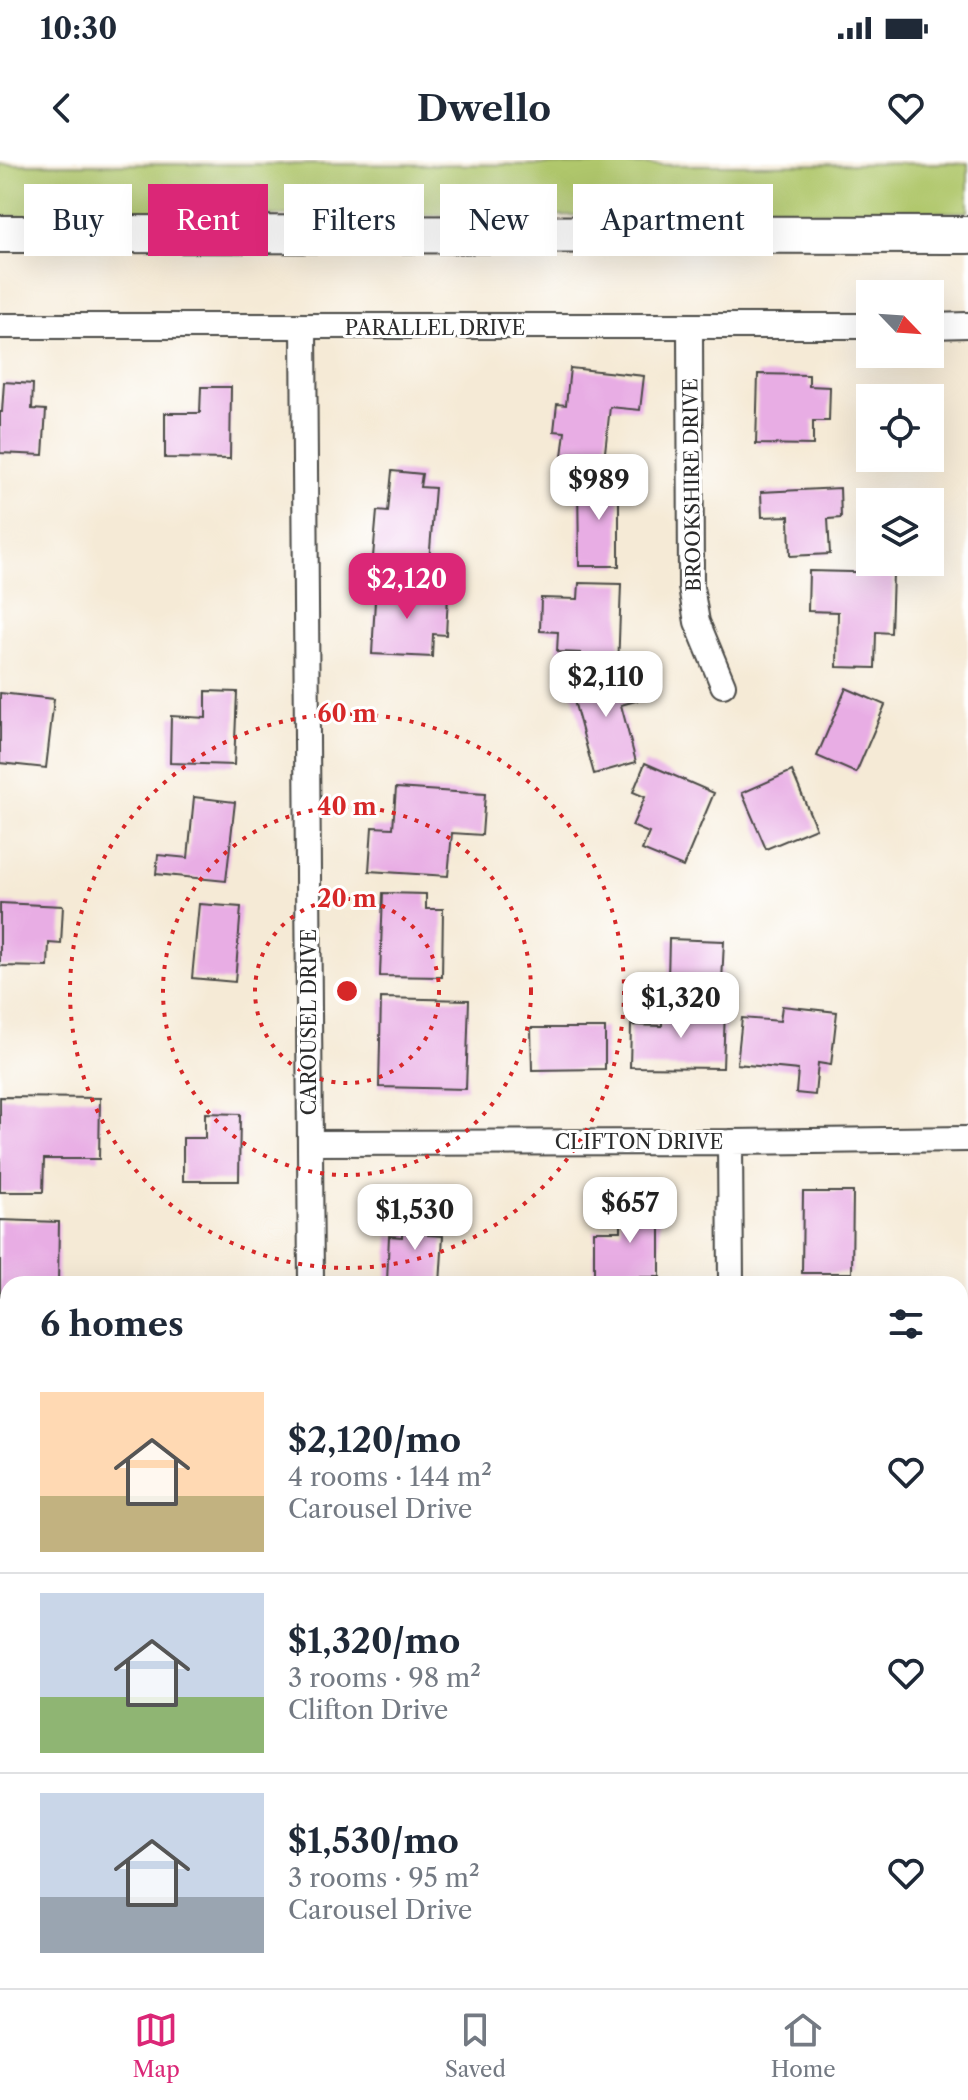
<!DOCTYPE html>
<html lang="en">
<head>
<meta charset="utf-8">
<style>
	body { margin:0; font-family:"Libre Caslon Text",serif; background:#f2f2f3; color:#1f2937; height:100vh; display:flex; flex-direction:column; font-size:30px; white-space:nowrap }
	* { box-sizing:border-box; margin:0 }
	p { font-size:26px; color:#747a83 }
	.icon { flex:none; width:44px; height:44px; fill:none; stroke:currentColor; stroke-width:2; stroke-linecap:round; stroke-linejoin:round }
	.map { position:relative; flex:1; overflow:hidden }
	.panel { position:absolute; left:0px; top:1116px; width:968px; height:712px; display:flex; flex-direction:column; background:#fff; border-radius:24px 24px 0 0; box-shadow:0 8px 32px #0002 }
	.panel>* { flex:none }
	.banner { position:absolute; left:24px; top:24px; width:920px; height:72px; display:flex; gap:16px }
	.needle { width:52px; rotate:115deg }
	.buttons { position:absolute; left:856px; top:120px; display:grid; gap:16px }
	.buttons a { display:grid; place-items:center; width:88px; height:88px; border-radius:0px; background:#fff; box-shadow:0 8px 32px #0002; font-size:40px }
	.price { position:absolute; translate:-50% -68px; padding:0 18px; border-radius:16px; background:#fff; color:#222; font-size:26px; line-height:52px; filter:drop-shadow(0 2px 4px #0008) }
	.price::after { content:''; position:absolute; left:50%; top:48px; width:24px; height:18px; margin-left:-12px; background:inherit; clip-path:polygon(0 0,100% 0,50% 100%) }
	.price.current { background:#db2777; color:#fff }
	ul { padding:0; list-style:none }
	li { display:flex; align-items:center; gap:24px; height:200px; padding:0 40px }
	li+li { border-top:2px solid #e0e1e3 }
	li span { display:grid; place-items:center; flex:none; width:224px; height:160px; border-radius:0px; color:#555 }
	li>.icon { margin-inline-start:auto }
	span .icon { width:96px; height:96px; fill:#fffc; stroke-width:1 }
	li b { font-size:34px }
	h2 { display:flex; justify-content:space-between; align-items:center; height:96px; padding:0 40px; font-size:34px }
	.chip { padding:0 28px; border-radius:0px; background:#fff; box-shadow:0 8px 32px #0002; font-size:28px; line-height:72px }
	.chip.current { background:#db2777; color:#fff }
	.status { display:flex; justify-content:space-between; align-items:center; height:56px; padding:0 40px; background:#fff; direction:ltr }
	.status svg { height:22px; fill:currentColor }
	header { display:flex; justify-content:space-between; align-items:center; height:104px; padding:0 40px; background:#fff; font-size:36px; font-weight:700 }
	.tabs { display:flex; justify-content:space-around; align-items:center; height:112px; border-top:2px solid #e0e1e3; background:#fff; font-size:22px; color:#747a83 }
	.tabs a { display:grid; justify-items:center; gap:4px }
	.tabs .current { color:#db2777 }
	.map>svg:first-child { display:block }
	.green { fill:#b0c76c; stroke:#6e794c; stroke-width:2 }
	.building { fill:#e8ade4 }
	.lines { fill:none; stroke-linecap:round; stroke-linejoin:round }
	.minor-casing { stroke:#494845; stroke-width:28 }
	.secondary-casing { stroke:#494845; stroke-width:40 }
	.minor { stroke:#fff; stroke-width:24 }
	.secondary { stroke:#fff; stroke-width:36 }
	.ring { fill:none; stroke:#d62828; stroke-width:4; stroke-dasharray:4 8 }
	.labels { text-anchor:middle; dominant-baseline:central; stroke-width:6; stroke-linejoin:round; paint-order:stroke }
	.street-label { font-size:20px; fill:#2b2b2b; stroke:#fff }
	.centre { fill:#d62828; stroke:#fff; stroke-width:4 }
	.ring-label { font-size:24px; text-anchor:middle; font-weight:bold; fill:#d62828; stroke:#fff; stroke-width:6; stroke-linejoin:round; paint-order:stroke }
</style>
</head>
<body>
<div class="status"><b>10:30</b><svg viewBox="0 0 49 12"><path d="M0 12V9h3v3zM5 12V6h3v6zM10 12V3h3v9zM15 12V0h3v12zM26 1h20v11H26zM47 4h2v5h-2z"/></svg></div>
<header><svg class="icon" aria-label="back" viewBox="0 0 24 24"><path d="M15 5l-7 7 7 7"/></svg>Dwello<svg class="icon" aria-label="heart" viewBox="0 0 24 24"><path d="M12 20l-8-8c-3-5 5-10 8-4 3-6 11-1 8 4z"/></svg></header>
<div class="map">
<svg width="968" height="1828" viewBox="0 0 968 1828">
	<rect width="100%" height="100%" fill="#fff"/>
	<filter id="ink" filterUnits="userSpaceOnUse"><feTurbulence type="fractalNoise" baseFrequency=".0125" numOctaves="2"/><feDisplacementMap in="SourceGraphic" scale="16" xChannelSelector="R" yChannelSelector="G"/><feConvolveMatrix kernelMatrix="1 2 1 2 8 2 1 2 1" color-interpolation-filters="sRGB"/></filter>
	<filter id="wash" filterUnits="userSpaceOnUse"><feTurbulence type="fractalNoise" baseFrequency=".006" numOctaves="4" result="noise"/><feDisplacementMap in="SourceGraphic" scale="32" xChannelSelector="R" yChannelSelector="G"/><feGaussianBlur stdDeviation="1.8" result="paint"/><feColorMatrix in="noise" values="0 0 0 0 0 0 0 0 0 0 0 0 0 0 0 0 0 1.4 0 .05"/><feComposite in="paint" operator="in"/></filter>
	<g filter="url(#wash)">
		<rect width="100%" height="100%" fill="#f5ead6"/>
		<path class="green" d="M968 3V52H813L806 55 0 56V4L738 5Z"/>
		<g id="blocks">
			<path class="building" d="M570 208 644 216 640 250 610 247 604 301 562 296 565 272 554 271 557 244 566 245Z
				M758 214 809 215V226L830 227 829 261H813V285L756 284Z
				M4 222 33 224 32 249 46 250 43 295 0 293V252H2Z
				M201 227H231L230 299 165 298V253H200Z
				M392 311 422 314 420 327 435 328 429 402 373 397 377 351 388 352Z
				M578 319H619V406H579Z
				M840 328 841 358 828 359 830 394 790 396 789 356 762 357 761 332Z
				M809 411 893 413 891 473 876 472 875 508 837 507 838 452 808 451Z
				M376 423 400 424V432L448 435 446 475 433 474 432 497 372 494Z
				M579 423 621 424 618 509H580L581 493 557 492 558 472 540 471 541 438 578 439Z
				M631 509 639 540 621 545 636 602 594 614 570 526Z
				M846 528 885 545 856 613 817 596Z
				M206 531 237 532 234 605 170 603 171 556 206 558Z
				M0 533 54 539 46 608 0 603Z
				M645 603 714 633 683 707 642 690 649 673 632 666 645 637 633 632Z
				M792 611 816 668 766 689 742 633Z
				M396 628 485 634 482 675 452 673 448 716 369 711 372 667 393 668Z
				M194 637 235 642 226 721 156 714 158 695 188 698Z
				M383 733 426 734V749H443L442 817 380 816Z
				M0 743 63 746 61 784 49 783 48 807 0 806Z
				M199 744 241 747 235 822 192 818Z
				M669 779 724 781 722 822 668 820Z
				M381 838 469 840 466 929 379 927Z
				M782 846 837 852 831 905 818 903 815 935 796 933 798 910 737 904 742 858 780 861Z
				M662 848 725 849 723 908 630 907 631 865 662 866Z
				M531 868H605V909L532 910Z
				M0 937 100 938 99 999H44L43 1032H0Z
				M205 953 240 954 239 1021H183V978H205Z
				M803 1032H853L852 1113H802Z
				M621 1045H660V1117H594V1071H621Z
				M403 1050 430 1051 428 1075 443 1076 440 1124 387 1122 389 1076 402 1077Z
				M0 1060 59 1062 58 1124H8V1136H0Z
				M1 1191H8V1236H0Z
				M3 1249 8 1250V1346L0 1345Z
				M0 1377H8V1440H0Z
				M6 1503H8V1551H1Z
				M4 1597H8V1665H4Z
				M4 1696H8V1769H2Z
				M21 1820H60V1828H6V1824H21Z
				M207 1820H250V1828H207Z
				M392 1820H440V1828H392Z
				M559 1820H633V1828H559Z
				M854 1820H908V1828H866V1826H853Z"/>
		</g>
	</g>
	<g filter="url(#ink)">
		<use href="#blocks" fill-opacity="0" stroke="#494845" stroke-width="2"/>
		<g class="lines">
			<defs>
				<path id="minor" d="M0 166H870
					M930 166 968 165
					M690 167 691 427 697 462 723 525
					M304 168 311 1124
					M730 982 731 1124
					M310 983 730 982 968 979
					M316 1820 317 1828
					M735 1820V1828"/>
				<path id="secondary" d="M0 74 968 75"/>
			</defs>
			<use href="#minor" class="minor-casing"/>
			<use href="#secondary" class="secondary-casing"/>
			<use href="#minor" class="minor"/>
			<use href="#secondary" class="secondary"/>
		</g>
	</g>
	<g class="ring">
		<circle cx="347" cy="831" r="92"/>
		<circle cx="347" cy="831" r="184"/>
		<circle cx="347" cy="831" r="277"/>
	</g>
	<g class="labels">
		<g class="street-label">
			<text x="435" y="168">PARALLEL DRIVE</text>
			<text transform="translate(692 325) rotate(-91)">BROOKSHIRE DRIVE</text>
			<text transform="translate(309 862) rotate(-90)">CAROUSEL DRIVE</text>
			<text x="639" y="982">CLIFTON DRIVE</text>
		</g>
	</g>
	<circle cx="347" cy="831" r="12" class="centre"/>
	<g class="ring-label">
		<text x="347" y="562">60 m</text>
		<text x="347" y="655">40 m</text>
		<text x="347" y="747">20 m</text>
	</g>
</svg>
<div class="buttons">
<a><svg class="needle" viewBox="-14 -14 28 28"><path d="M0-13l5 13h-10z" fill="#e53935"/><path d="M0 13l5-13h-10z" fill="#747a83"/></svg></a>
<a><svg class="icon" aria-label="locate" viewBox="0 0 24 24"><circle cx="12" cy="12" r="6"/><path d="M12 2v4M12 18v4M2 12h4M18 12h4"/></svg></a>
<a><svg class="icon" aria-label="layers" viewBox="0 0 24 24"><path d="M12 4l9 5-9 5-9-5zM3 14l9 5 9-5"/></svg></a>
</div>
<b class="price" style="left:599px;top:362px">$989</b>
<b class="price current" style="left:407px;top:461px">$2,120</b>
<b class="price" style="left:606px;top:559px">$2,110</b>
<b class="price" style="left:681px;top:880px">$1,320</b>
<b class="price" style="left:630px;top:1085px">$657</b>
<b class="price" style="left:415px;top:1092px">$1,530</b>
<div class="banner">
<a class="chip">Buy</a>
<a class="chip current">Rent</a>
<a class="chip">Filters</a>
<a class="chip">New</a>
<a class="chip">Apartment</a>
</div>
<section class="panel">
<h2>6 homes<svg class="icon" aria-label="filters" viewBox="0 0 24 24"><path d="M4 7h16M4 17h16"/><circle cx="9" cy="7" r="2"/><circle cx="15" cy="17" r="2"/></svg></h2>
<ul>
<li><span style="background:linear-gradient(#ffd9b3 65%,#c2b280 0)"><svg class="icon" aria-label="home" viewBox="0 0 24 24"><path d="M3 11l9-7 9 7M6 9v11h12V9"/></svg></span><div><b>$2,120/mo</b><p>4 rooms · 144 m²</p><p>Carousel Drive</p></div><svg class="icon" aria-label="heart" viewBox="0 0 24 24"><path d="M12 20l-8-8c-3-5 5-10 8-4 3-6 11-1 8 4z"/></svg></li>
<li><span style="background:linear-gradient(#c9d6e8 65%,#8fb573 0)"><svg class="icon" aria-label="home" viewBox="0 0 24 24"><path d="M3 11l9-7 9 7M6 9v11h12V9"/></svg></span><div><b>$1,320/mo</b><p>3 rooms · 98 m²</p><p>Clifton Drive</p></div><svg class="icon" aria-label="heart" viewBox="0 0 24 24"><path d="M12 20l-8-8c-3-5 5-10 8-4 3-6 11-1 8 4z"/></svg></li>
<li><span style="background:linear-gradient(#c9d6e8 65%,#9aa5b1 0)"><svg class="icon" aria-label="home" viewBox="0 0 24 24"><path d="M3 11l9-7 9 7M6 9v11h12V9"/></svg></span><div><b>$1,530/mo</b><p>3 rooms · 95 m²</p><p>Carousel Drive</p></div><svg class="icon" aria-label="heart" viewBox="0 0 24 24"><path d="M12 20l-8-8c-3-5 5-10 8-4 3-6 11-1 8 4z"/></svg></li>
</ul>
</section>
</div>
<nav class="tabs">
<a class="current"><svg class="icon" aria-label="map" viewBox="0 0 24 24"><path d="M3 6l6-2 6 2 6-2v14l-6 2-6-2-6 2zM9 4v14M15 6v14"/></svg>Map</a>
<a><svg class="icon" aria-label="saved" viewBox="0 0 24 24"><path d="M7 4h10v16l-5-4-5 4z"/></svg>Saved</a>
<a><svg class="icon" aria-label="home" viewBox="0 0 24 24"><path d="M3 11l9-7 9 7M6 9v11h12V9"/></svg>Home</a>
</nav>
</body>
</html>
